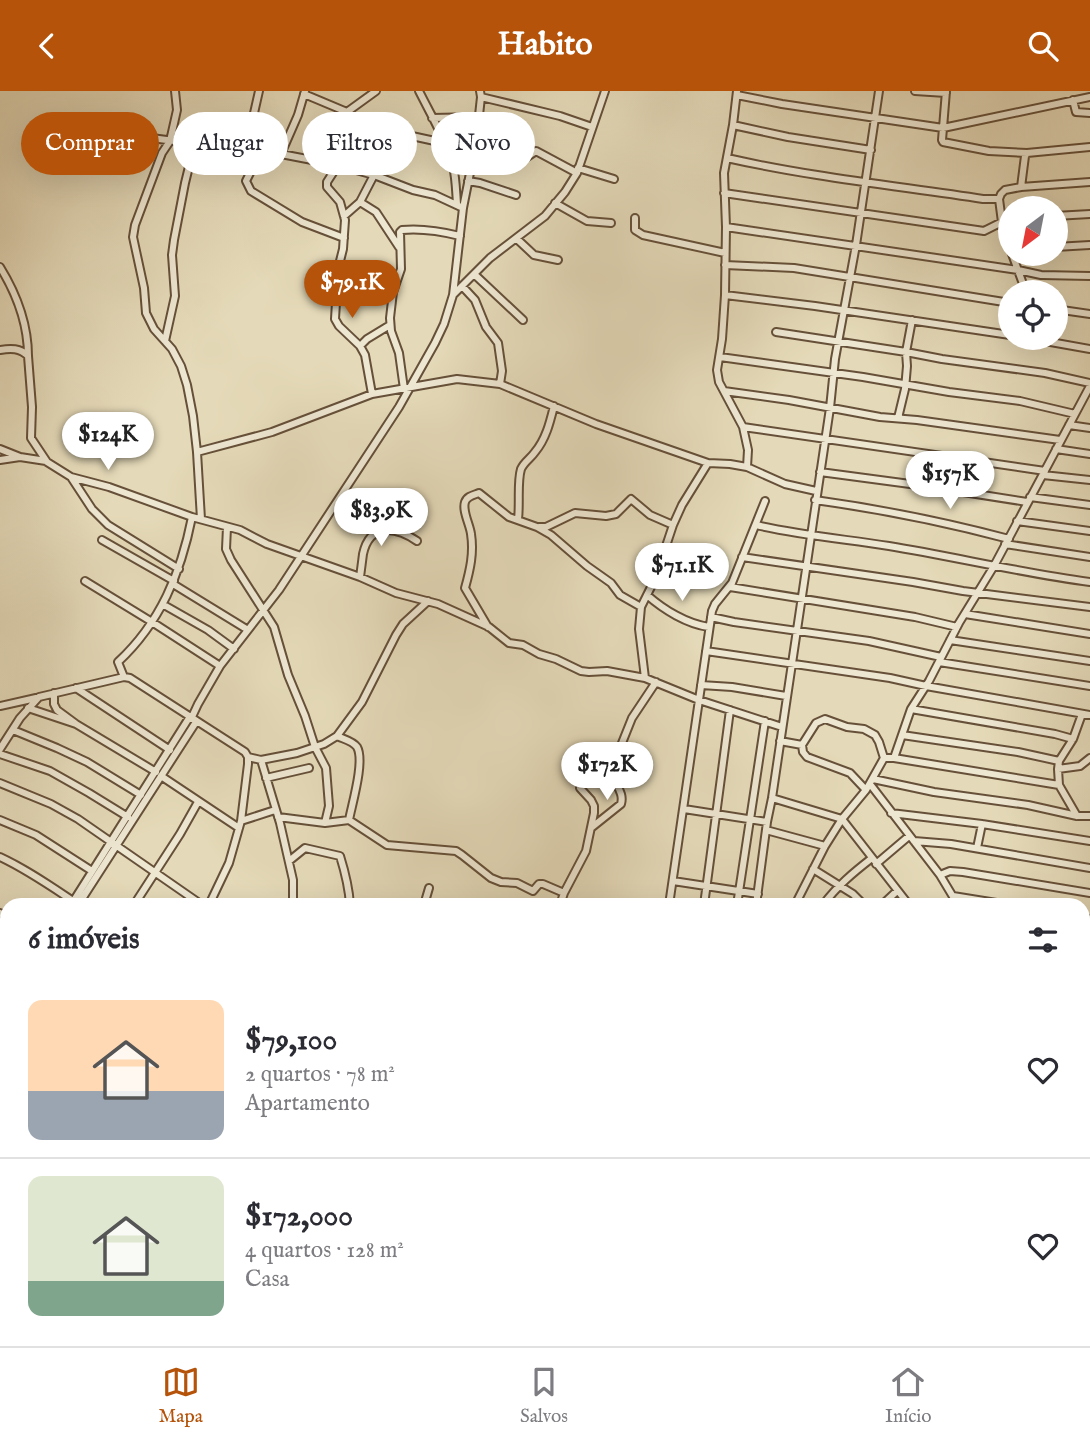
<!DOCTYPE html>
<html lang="pt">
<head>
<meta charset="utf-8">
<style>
	body { margin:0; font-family:"IM FELL English",serif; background:#f2f2f3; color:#2b2b33; height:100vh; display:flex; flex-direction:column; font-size:26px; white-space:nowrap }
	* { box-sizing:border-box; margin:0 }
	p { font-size:23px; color:#7c7c81 }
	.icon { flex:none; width:38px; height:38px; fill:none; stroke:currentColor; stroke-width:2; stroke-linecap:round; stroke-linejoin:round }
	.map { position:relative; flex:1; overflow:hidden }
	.sheet { position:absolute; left:0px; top:807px; width:1090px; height:450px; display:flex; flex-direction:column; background:#fff; border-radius:21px 21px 0 0; box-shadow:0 7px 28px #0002 }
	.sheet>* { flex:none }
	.hud { position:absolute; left:21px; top:21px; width:700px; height:63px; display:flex; gap:14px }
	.needle { width:46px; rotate:212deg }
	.controls { position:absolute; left:998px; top:105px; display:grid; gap:14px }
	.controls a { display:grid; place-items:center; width:70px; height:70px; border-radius:50%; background:#fff; box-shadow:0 7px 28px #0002; font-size:35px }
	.price { position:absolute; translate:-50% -60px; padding:0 16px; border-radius:24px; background:#fff; color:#222; font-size:23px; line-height:46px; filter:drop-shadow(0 2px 4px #0008) }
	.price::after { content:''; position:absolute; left:50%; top:42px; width:21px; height:16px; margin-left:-10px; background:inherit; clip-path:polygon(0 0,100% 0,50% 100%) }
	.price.current { background:#b45309; color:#fff }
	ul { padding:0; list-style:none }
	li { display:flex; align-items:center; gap:21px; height:175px; padding:0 28px }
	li+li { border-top:2px solid #e1e1e2 }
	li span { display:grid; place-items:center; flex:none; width:196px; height:140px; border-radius:14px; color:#555 }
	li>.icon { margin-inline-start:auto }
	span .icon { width:84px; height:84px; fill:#fffc; stroke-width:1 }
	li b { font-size:30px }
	h2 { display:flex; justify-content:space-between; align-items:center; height:84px; padding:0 28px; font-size:30px }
	.pill { padding:0 24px; border-radius:32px; background:#fff; box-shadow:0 7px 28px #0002; font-size:24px; line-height:63px }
	.pill.current { background:#b45309; color:#fff }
	header { display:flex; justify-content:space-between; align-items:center; height:91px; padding:0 28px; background:#b45309; color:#fff; font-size:32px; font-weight:800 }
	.menu { display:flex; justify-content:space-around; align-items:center; height:98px; border-top:2px solid #e1e1e2; background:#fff; font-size:19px; color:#7c7c81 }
	.menu a { display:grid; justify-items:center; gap:4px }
	.menu .current { color:#b45309 }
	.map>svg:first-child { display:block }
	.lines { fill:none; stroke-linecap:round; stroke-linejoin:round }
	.minor-casing { stroke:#665039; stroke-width:10 }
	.highway-casing { stroke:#3c230f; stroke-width:13 }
	.minor { stroke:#ede6d1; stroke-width:6 }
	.highway { stroke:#e2bc7c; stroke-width:10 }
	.rail { stroke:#3c230f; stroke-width:2; stroke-dasharray:12 12; stroke-linecap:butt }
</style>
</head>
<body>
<header><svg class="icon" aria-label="back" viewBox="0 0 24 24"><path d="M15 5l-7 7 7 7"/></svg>Habito<svg class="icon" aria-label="search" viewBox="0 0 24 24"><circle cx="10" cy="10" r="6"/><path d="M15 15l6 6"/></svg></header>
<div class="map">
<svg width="1090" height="1255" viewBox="0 0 1090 1255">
	<rect width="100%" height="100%" fill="#e4d9b8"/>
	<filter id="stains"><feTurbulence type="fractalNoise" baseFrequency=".00286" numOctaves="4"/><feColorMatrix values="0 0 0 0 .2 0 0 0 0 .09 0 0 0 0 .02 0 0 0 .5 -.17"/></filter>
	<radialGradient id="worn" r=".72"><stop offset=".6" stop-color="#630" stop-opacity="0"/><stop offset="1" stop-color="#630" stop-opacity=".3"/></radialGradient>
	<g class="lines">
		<defs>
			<path id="minor" d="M175 0 177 19 170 50 162 62 135 134 133 146 144 197 146 222 154 238 172 258 181 275 187 294 193 325 197 361 201 428
				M419 0C431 24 446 49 453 75 456 88 456 100 457 113
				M737 0 733 34 724 82 726 136 725 204 722 248 717 279 719 291 743 336 748 359 747 376
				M915 0 946 2
				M946 0 942 49 943 51 989 60 1027 62
				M304 3 347 21
				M737 4 782 13 943 37 1090 6
				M481 6 560 25 592 36
				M1073 9 1076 21 1090 22
				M432 27 479 26
				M733 34 788 46 871 59
				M476 52 527 66 536 60 577 82
				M247 53 259 0
				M262 58 246 90 251 100 302 131 344 147
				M73 63 96 51 113 45H136L182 51 227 50 247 53 281 63 338 74 374 84 413 99 435 104 463 117
				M281 63 298 24 305 0
				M727 67C811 86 898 95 983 108H999
				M320 70 347 21 376 0
				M111 71 125 45
				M338 74 327 91V96L340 111 345 129 343 158 338 178 335 228 339 235 360 255 365 264 372 303
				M578 77 614 88
				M367 82 380 65 387 61 398 42 444 52
				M468 90 480 92 516 104
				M1021 96 1025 65 1027 62 1090 56
				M724 102 984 140 1002 131 1010 130
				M360 111 376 121 399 156
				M555 112 587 130 611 132
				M344 125 360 111 374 84
				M1055 125 1090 123
				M635 127V139L643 144 725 162
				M726 136 1018 179 1041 184 1090 185
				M517 148 534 164 558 169
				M1010 154 1002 131 999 108 1001 103 1005 99 1021 96 1090 91
				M1055 156 1090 154
				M1012 163 1026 201
				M725 174 794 177 1010 212
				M0 176C16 202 28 234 28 265
				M474 183 523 229
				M462 195 475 209 486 236 498 252 502 280 500 293
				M454 203 490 167 545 125 565 101 577 82 605 0
				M725 204 815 215 1010 244
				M1055 218 1090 223
				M776 241 906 261 942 268 1045 282 1090 292
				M1028 247 1090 258
				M165 250 175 205 172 164 174 149 185 92 195 51
				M360 255 367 248 390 234
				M0 259C11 257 20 257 28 265L32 316 31 347 47 371 71 386 109 396 192 426 240 439 267 453 360 486 396 502 438 513 489 536 509 552 523 554 539 563 556 568 581 580 589 581 607 580 645 587 699 609 782 636
				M720 266 863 286 949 301 1020 310 1075 323
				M404 298 399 262 391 240 390 227 393 201 401 178 400 141 402 139C422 137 440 140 460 145
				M724 300 789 309 880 326 917 329 1060 349
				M898 327 905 298 907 275 906 261 912 229
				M1069 334 1090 337
				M743 336 1045 380
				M0 358 20 366
				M1056 358 1090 363
				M197 361 272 341 372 303 457 288 500 293 596 333 708 372
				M0 369 20 366 46 370
				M820 381 925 395 1027 411
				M1043 384 1090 389
				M71 386 92 418 108 434 179 478
				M1030 406 1090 414
				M815 409C880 418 945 431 1009 448
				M518 428C520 413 517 391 521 378 524 371 531 367 535 361 546 348 550 331 554 315
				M1017 430 1090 440
				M756 434C799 444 844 448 889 455 956 466 1022 482 1090 491
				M227 436 226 458 231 469 274 536 288 584 305 625 315 656 326 677 329 715 325 732
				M539 436H546L575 422 606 425 616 423 631 408 650 424 673 434
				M102 449 174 490
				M1005 453 1090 466
				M742 466 913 491 963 500 1090 516
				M360 486C361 479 362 471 363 463 370 431 396 436 417 450
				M85 490 152 531 220 575
				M173 493 248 539
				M730 496 915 526 957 536
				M647 504C664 519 687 533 709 536
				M164 514 208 539 234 558
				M965 523 1090 543
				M711 526 734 531 869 550 941 566
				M488 536 465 497C470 479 474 462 471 443 470 434 462 420 465 411 467 405 474 404 479 402L509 426 537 436 551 444 587 475 611 492 620 504 641 516
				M950 549 1090 570
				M706 560 890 587 926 595 1090 624
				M939 571 1090 595
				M124 586 118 571C160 532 181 482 192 426
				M645 587 639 538 641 516 655 488 673 434 682 414 708 372 730 373 747 376 785 393 816 400
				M701 594 732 596 786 605
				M76 597 170 659
				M54 602V613L57 619 76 633 156 681
				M0 615 36 607
				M28 617 76 633
				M911 618 1055 643 1073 648
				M191 628 198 613 220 575 279 499 399 316 435 252 444 233 453 204 463 117 476 52 481 6 480 0
				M13 639 57 657 87 671 141 704
				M902 644 1018 661 1059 670
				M337 645C343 648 353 650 357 656 365 670 352 713 349 729
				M780 650 802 654 816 632 825 628 847 636 864 638 875 644 879 651 884 667
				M802 654 803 661 807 666 850 682 866 699
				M0 658 20 627 39 606 124 586 130 587 245 661 248 666V673L241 730 229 772 209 814
				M0 663 50 680 89 702 128 726
				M248 666 261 669 297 662 324 653 337 645 362 611 396 544 403 533 428 510
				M894 667 1059 694
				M261 669 280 732 293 789V814
				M1058 678 1080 675 1090 667
				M161 685 239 737
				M266 687 309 677
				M873 688 934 701 1028 714 1077 725H1090
				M0 692 51 713 78 728 202 814
				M870 693 940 784 958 814
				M772 707 842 728 909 814
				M684 718 767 731
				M891 722 982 733 1090 750
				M1077 725 1059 694 1058 678 1059 670 1073 648 1082 623
				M278 726 325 732 349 729 387 754 456 760 462 764 491 787 501 791 517 792 533 800 539 793H543L564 802
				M0 729 36 744 92 780
				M241 730 275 719
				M591 737 621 713C625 699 611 692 612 677L632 627 656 591
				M766 739 825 755
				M914 750 951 753 1090 777
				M977 757 982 733
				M0 766C26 778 49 794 73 810
				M289 770 305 757 340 765C345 781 349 797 350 814
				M876 773 909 745
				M813 778 853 803 864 814
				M940 784 950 780 963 781 1090 802
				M673 790 758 803
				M953 805 1009 814
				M71 814 189 627
				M78 814 196 631
				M134 814 180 743 198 711
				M424 814 429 797
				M560 814 564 802 586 760 594 722V715L591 709 580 697
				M669 814 712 520 715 513 732 492 765 410
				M704 814 730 619
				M737 814 765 630
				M756 814 767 731 772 707 830 317 835 268 856 154 879 0
				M795 814 825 755 842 728 866 699 884 667H894L911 618 929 590 959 532 994 475 1090 295
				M823 814C837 795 854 781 872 767
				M882 814 897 800
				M0 822 7 826
				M1083 827 1090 828
				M1083 853 1090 855
				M1083 881 1090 883
				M0 939 7 944
				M0 948 7 952
				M1083 992 1090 955
				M1083 1001 1090 1013
				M0 1018 7 1015
				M0 1100 7 1104
				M0 1122 7 1115
				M1084 1145V1117L1090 1042
				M0 1172 7 1179
				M1083 1231 1090 1232
				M0 1246 7 1237
				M87 1250 94 1255
				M210 1250 216 1255
				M502 1250 511 1255
				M572 1250 586 1255
				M1056 1250 1060 1255
				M0 1252 3 1255
				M45 1255 49 1250
				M98 1255 103 1250
				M162 1255 167 1250
				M351 1255 355 1250
				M362 1255 365 1250
				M548 1255 552 1250
				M713 1255 714 1250
				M737 1255 753 1250"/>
			<path id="highway" d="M0 1031 7 1034
				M0 1040 7 1043
				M296 1250 302 1255
				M306 1250 313 1255"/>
		</defs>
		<use href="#minor" class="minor-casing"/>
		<use href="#highway" class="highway-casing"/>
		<use href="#minor" class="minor"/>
		<use href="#highway" class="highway"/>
		<path class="rail" d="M0 1063 7 1065
			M271 1250 278 1255"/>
	</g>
	<rect width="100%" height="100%" filter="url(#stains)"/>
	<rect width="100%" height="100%" fill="url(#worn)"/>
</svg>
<div class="controls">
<a><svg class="needle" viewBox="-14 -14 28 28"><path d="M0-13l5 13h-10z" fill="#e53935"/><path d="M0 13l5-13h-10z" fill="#7c7c81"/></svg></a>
<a><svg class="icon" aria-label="locate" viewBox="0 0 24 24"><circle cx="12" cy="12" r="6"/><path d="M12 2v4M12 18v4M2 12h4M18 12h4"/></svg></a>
</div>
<b class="price current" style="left:352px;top:229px">$79.1K</b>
<b class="price" style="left:108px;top:381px">$124K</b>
<b class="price" style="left:950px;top:420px">$157K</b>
<b class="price" style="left:381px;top:457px">$83.9K</b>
<b class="price" style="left:682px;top:512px">$71.1K</b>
<b class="price" style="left:607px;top:711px">$172K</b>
<div class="hud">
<a class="pill current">Comprar</a>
<a class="pill">Alugar</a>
<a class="pill">Filtros</a>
<a class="pill">Novo</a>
</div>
<section class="sheet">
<h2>6 imóveis<svg class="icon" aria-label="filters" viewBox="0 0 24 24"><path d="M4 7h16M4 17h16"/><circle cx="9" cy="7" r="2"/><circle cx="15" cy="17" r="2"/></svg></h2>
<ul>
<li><span style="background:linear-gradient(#ffd9b3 65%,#9aa5b1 0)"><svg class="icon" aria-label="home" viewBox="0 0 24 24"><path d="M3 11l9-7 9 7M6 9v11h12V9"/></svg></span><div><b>$79,100</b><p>2 quartos · 78 m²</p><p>Apartamento</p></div><svg class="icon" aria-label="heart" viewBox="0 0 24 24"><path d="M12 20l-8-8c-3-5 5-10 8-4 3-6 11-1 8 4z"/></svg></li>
<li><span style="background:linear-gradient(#dfe7d0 75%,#7fa58c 0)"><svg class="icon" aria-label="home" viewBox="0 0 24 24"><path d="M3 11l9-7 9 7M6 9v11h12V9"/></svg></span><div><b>$172,000</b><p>4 quartos · 128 m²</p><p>Casa</p></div><svg class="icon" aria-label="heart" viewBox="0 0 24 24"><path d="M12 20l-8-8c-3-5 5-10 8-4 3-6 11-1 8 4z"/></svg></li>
</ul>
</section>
</div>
<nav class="menu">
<a class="current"><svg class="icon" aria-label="map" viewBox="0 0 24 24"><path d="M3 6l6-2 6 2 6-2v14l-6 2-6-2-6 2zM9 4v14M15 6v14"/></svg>Mapa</a>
<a><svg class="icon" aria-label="saved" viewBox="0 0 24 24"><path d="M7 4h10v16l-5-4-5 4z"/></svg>Salvos</a>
<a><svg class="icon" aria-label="home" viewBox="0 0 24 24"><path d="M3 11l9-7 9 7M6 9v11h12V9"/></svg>Início</a>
</nav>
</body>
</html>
